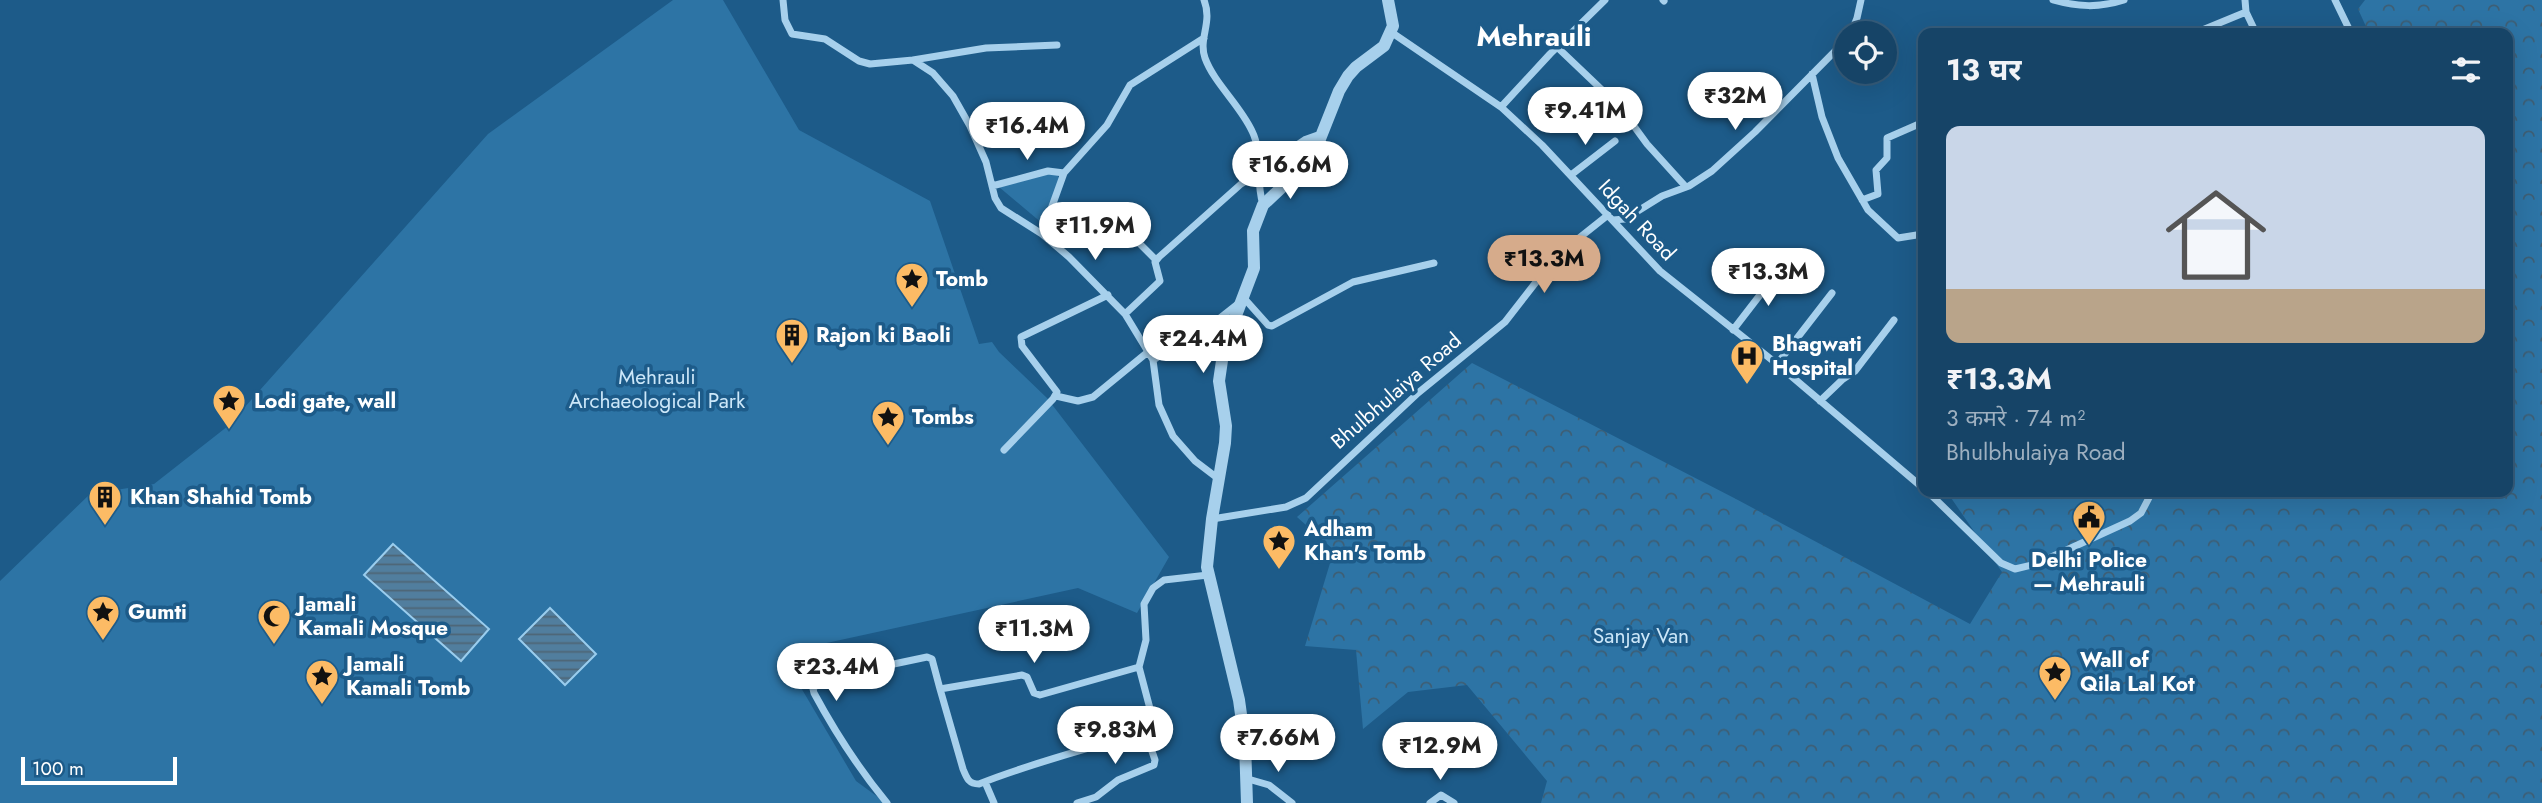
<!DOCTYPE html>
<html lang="hi">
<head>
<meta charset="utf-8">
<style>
	body { margin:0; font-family:Jost,"Noto Sans Devanagari",sans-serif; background:#234e70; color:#f1f3f6; height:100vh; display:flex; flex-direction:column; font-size:26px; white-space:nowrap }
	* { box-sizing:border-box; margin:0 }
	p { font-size:23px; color:#9eb0c0 }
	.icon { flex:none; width:38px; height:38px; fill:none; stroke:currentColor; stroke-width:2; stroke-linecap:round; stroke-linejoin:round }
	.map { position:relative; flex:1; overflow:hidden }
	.drawer { position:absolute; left:1918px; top:28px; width:595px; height:469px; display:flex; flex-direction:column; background:#164467; border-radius:14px; box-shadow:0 7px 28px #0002,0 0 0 2px #355c7b }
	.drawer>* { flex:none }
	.buttons { position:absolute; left:1834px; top:21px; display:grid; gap:14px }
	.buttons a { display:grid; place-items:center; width:63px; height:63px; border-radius:50%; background:#164467; box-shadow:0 7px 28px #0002,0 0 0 2px #355c7b; font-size:35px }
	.scale { position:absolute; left:21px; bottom:18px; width:156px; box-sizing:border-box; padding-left:7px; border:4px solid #fff; border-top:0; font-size:19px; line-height:24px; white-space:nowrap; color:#fff; -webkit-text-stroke:5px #1d5b89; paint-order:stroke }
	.price { position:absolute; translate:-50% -60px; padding:0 16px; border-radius:24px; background:#fff; color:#222; font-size:23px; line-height:46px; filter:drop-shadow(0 2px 4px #0008) }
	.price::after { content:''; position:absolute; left:50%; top:42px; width:21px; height:16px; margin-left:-10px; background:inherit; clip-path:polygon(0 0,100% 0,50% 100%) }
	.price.active { background:#d6ab8b; color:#111 }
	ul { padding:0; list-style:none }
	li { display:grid; align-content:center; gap:14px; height:371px; padding:0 28px }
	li+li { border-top:2px solid #355c7b }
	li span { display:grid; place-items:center; height:217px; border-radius:14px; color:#555 }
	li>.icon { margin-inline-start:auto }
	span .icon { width:126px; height:126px; fill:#fffc; stroke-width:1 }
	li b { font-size:30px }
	h2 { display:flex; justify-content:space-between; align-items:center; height:84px; padding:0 28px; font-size:30px }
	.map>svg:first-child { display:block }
	.green { fill:#2d74a5 }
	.forest { fill:url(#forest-crowns) }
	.water { fill:url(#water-rules); stroke:#9acdee; stroke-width:2 }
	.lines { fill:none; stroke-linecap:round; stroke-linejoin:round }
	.minor { stroke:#a7d0ec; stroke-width:7 }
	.tertiary { stroke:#a7d0ec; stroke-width:12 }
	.labels { text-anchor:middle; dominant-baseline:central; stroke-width:7; stroke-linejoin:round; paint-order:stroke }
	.street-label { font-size:21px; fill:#fff; stroke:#1d5b89 }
	.poi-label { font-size:21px; font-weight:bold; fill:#fff; stroke:#1d5b89; text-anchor:start }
	.park-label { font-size:21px; fill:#cce7f9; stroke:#1d5b89 }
	.district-label { font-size:28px; font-weight:bold; fill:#fff; stroke:#1d5b89 }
</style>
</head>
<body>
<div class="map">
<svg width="2542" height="803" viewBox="0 0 2542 803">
	<defs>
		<pattern id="forest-crowns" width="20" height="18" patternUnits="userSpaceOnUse" patternTransform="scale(1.75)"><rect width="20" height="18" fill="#2d74a5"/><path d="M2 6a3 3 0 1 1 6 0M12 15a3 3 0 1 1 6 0" fill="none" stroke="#3e5e74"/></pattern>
		<pattern id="water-rules" width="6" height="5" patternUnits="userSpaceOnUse" patternTransform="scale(1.75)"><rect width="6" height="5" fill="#517e9e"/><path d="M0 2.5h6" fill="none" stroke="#4e6575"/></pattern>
	</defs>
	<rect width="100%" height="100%" fill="#1d5b89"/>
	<path class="green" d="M673 0H723L799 130 930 201 979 344 992 342 999 352 1047 398 1169 557 1137 613 1078 588 790 651 800 686 856 781 886 803H0V581L90 494 154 484 228 426 488 134Z
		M1049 172 1056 173 1061 181 1043 224 999 187Z"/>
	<path class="forest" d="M2365 0H2542V803H1541L1547 781 1467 685 1408 692 1363 729 1356 650 1305 646 1334 550 1297 517 1472 363 1736 499 1970 624 2002 572 1947 492H2508V33H2369L2358 9Z"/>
	<path class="water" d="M393 544 489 629 461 661 364 575Z
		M550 608 596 654 565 685 519 639Z"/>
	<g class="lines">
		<path class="minor" d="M783 0 785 20 792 34 825 39 859 61 870 64 913 60 933 73 953 96 970 126 986 162 995 198 1001 208 1042 234 1069 257 1125 314 1153 360 1159 405 1173 436 1195 461 1220 480
			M1204 0C1213 23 1198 38 1205 58 1214 83 1240 105 1252 131 1263 153 1255 179 1263 205
			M1663 0 1664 1
			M2053 0C2078 7 2099 8 2124 0
			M2245 0 2246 12
			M2335 0 2351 33
			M1391 32 1501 107 1542 145 1660 271 1777 364 1923 488
			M1851 33 1857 18 1861 0
			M2195 33 2246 12 2256 33
			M1557 47 1620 107 1647 144 1686 187
			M913 60 986 48 1057 45
			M1812 74 1822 117 1838 158 1868 210 1898 238 1923 234
			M1501 107 1550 54 1605 0
			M1571 175 1615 141
			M992 186 1048 171 1064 173
			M1862 200 1878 194 1876 170 1887 158V138L1919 124 1923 134
			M1613 220 1625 219 1662 196 1689 186 1712 171 1755 132 1846 40
			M1042 234 1064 173 1107 125 1130 85 1204 38
			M1131 235 1156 260
			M1243 297 1268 325 1272 326 1353 282 1434 263
			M1125 314 1160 281 1155 262 1159 257 1241 184 1246 181 1257 182
			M1733 330 1780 269
			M1153 360 1201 333 1239 303
			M1777 364 1832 293
			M1056 396 1078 401 1093 397 1149 351
			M1820 401 1843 379 1855 371 1894 320
			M1004 450 1053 399 1057 392 1022 346 1021 337 1108 295
			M1928 492 2001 563 2015 569 2036 564 2130 521 2141 513 2152 492
			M1212 519 1286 507 1306 498 1418 393 1505 322 1547 268 1564 250 1608 215
			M940 689 963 769C967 779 969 784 979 784 1033 762 1090 749 1145 731L1152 726 1153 720 1139 667 1146 640 1144 604 1153 588 1164 580 1208 575
			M1248 779 1269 785 1292 803
			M985 782 994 803
			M887 803C859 769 835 732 814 693L813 689 817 684 889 665 927 657 932 659 940 689 1022 675 1027 677 1034 693 1040 695 1139 667
			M1077 803 1096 797 1118 780 1154 765 1155 760 1145 731
			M1430 803 1441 795 1454 803"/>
		<path class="tertiary" d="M1293 174 1291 163 1294 150 1306 142 1320 137
			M1247 803 1245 743 1239 700 1207 567 1212 519 1225 443 1226 426 1219 381 1224 347 1254 268 1253 231 1263 205 1312 159 1339 91 1348 76 1356 67 1384 46 1393 26 1388 0"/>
	</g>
	<defs>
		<symbol id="sight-pin" viewBox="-11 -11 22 30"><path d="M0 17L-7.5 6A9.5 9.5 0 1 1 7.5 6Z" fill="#fcbb65" stroke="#1d5b89"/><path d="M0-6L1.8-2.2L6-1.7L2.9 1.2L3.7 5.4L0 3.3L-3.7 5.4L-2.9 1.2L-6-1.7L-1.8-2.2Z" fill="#111"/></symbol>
		<symbol id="building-pin" viewBox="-11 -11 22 30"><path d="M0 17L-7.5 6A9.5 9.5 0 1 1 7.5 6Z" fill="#fcbb65" stroke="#1d5b89"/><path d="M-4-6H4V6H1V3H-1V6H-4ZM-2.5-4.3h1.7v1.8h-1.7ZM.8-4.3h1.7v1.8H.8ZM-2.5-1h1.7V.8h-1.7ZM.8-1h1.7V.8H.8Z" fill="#111"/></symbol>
		<symbol id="hospital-pin" viewBox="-11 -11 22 30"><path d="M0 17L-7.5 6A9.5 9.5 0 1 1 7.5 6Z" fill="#fcbb65" stroke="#1d5b89"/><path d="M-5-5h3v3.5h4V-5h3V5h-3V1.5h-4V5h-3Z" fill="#111"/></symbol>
		<symbol id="civic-pin" viewBox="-11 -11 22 30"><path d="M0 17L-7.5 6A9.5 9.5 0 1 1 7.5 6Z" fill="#fcbb65" stroke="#1d5b89"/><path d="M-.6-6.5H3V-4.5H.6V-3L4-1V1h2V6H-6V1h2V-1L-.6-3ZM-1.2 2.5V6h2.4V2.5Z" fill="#111"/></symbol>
		<symbol id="mosque-pin" viewBox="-11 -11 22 30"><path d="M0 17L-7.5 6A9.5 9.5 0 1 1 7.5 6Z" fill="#fcbb65" stroke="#1d5b89"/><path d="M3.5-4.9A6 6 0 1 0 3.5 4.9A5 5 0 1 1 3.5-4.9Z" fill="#111"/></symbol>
	</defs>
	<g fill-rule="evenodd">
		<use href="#sight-pin" x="893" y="260" width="38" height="52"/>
		<use href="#building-pin" x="773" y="316" width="38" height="52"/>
		<use href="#hospital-pin" x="1728" y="337" width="38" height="52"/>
		<use href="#sight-pin" x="210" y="382" width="38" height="52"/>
		<use href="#sight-pin" x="869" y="398" width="38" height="52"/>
		<use href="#building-pin" x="86" y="478" width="38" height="52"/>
		<use href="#civic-pin" x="2070" y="498" width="38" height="52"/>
		<use href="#sight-pin" x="1260" y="522" width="38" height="52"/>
		<use href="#sight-pin" x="84" y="593" width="38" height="52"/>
		<use href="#mosque-pin" x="255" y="597" width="38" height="52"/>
		<use href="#sight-pin" x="2036" y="653" width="38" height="52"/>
		<use href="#sight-pin" x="303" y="657" width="38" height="52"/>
	</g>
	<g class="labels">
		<g class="street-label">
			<text transform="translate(1637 220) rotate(47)">Idgah Road</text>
			<text transform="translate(1396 391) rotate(-41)">Bhulbhulaiya Road</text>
		</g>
		<g class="poi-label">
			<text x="936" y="279">Tomb</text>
			<text x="816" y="335">Rajon ki Baoli</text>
			<text x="1772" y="344">Bhagwati<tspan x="1772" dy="24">Hospital</tspan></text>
			<text x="254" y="401">Lodi gate, wall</text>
			<text x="912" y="417">Tombs</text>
			<text x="130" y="497">Khan Shahid Tomb</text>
			<text x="1304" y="529">Adham<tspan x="1304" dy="24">Khan's Tomb</tspan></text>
			<text x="2089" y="560" text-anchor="middle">Delhi Police<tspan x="2089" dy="24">— Mehrauli</tspan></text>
			<text x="298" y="604">Jamali<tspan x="298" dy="24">Kamali Mosque</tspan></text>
			<text x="128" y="612">Gumti</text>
			<text x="2080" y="660">Wall of<tspan x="2080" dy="24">Qila Lal Kot</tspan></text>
			<text x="346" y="664">Jamali<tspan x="346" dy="24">Kamali Tomb</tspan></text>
		</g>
		<g class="park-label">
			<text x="657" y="377">Mehrauli<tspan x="657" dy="24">Archaeological Park</tspan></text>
			<text x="1641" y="636">Sanjay Van</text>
		</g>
		<g class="district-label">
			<text x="1534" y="36">Mehrauli</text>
		</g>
	</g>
</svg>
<div class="buttons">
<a><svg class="icon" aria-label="locate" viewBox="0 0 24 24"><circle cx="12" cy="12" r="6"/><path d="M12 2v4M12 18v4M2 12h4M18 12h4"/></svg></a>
</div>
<div class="scale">100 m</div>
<b class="price" style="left:1735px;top:132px">₹32M</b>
<b class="price" style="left:1585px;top:147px">₹9.41M</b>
<b class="price" style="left:1027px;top:162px">₹16.4M</b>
<b class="price" style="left:1290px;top:201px">₹16.6M</b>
<b class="price" style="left:1095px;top:262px">₹11.9M</b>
<b class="price active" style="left:1544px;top:295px">₹13.3M</b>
<b class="price" style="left:1768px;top:308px">₹13.3M</b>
<b class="price" style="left:1203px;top:375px">₹24.4M</b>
<b class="price" style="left:1034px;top:665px">₹11.3M</b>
<b class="price" style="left:836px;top:703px">₹23.4M</b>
<b class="price" style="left:1115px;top:766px">₹9.83M</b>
<b class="price" style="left:1278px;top:774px">₹7.66M</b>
<b class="price" style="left:1440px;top:782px">₹12.9M</b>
<section class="drawer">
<h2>13 घर<svg class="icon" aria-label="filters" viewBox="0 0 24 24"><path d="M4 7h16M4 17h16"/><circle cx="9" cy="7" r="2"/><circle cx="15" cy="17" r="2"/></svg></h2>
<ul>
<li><span style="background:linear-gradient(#c9d6e8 75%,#b9a48a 0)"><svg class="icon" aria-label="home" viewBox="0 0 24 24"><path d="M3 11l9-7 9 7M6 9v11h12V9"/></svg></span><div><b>₹13.3M</b><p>3 कमरे · 74 m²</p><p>Bhulbhulaiya Road</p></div></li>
</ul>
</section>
</div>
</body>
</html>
